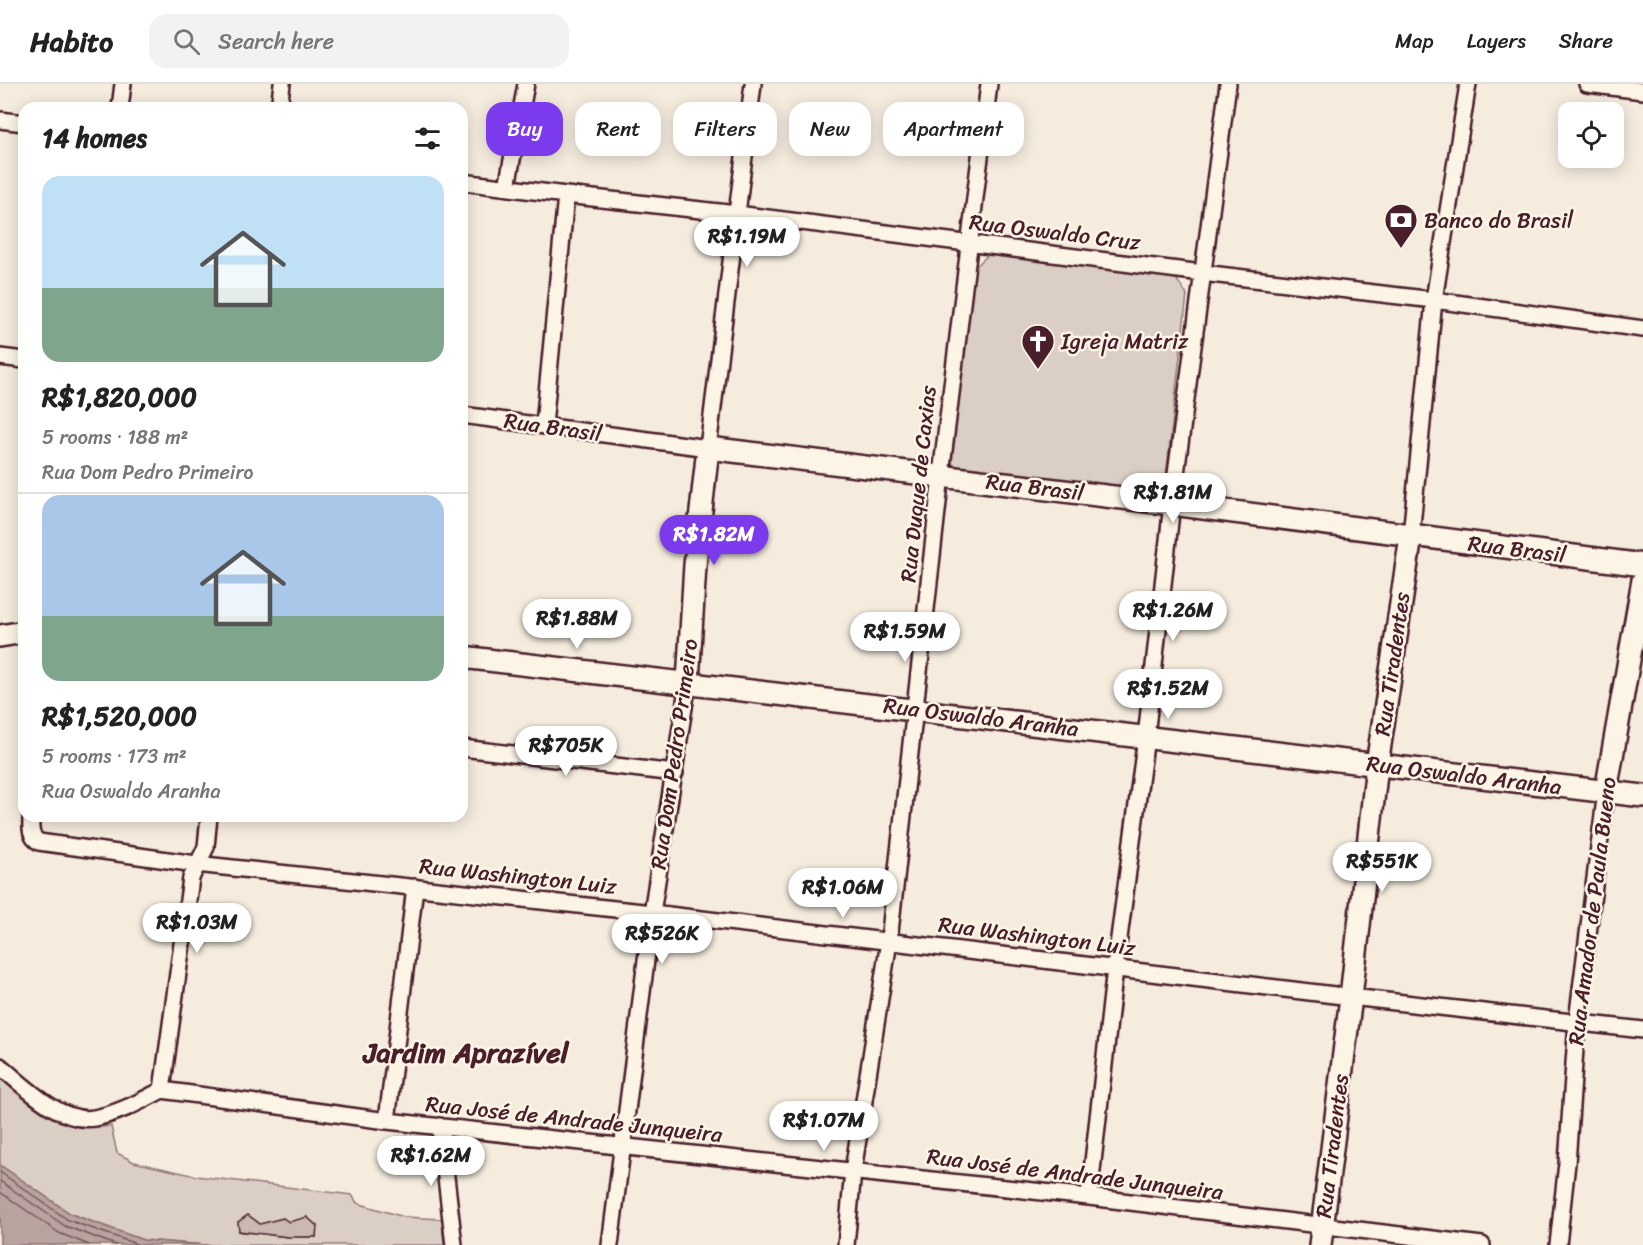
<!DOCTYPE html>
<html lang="en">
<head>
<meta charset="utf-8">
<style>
	body { margin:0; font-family:Sriracha,sans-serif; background:#f2f2f2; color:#222; height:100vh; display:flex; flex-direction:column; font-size:22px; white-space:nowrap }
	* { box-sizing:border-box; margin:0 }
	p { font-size:20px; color:#767676 }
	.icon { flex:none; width:33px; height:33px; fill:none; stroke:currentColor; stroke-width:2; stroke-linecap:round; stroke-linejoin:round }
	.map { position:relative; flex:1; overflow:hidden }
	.drawer { position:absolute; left:18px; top:18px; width:450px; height:720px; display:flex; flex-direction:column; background:#fff; border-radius:18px; box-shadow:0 3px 15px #0003 }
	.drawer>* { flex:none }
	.guide { position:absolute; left:486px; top:18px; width:570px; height:54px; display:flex; gap:12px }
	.controls { position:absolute; left:1558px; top:18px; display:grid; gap:12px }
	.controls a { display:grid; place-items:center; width:66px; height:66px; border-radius:12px; background:#fff; box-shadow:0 3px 15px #0003; font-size:30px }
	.price { position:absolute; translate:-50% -51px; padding:0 14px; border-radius:21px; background:#fff; color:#222; font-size:20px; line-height:39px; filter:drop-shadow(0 2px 3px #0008) }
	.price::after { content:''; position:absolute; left:50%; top:36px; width:18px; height:14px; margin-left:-9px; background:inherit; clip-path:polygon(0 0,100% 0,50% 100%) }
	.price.selected { background:#7c3aed; color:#fff }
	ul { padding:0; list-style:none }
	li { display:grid; align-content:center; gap:12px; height:318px; padding:0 24px }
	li+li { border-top:2px solid #e0e0e0 }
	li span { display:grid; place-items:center; height:186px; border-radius:18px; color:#555 }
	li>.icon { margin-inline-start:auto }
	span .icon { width:108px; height:108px; fill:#fffc; stroke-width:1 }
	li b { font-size:26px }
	h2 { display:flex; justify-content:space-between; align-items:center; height:72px; padding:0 24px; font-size:26px }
	.chip { padding:0 21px; border-radius:18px; background:#fff; box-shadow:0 3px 15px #0003; font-size:21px; line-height:54px }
	.chip.selected { background:#7c3aed; color:#fff }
	header { display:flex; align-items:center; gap:36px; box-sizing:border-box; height:84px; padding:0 30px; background:#fff; border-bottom:2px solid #e0e0e0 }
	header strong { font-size:28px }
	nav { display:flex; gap:33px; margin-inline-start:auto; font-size:21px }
	.search { width:420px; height:54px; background:#f2f2f2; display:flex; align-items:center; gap:15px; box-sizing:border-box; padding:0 21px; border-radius:18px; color:#767676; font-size:22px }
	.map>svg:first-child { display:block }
	.green { fill:#dbcec4; stroke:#927678; stroke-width:1.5; fill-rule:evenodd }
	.water { fill:#b8a39e; stroke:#8c6e70; stroke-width:1.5 }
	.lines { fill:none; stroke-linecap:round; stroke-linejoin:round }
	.shore { stroke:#765459; stroke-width:1.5 }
	.building { fill:#cab9b1; stroke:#4a1f2b; stroke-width:1.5 }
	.street-casing { stroke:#4a1f2b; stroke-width:20 }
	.secondary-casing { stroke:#4a1f2b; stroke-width:26 }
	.street { stroke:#fcf5e5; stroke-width:15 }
	.secondary { stroke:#fcf5e5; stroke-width:21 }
	.labels { text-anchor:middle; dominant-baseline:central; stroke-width:5; stroke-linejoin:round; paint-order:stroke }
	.poi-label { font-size:22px; fill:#4a1f2b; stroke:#fcf5e5; text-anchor:start }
	.street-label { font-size:22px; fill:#4a1f2b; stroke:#fcf5e5 }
	.district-label { font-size:28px; font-weight:bold; fill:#4a1f2b; stroke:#fcf5e5 }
</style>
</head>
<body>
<header>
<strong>Habito</strong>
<div class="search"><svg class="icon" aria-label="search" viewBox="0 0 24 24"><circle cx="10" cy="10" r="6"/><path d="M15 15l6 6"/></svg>Search here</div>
<nav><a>Map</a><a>Layers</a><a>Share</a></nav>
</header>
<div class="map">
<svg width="1643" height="1161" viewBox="0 0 1643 1161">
	<rect width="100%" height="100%" fill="#f5ecde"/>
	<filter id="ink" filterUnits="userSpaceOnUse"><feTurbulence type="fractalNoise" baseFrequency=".0167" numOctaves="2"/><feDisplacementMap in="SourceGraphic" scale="12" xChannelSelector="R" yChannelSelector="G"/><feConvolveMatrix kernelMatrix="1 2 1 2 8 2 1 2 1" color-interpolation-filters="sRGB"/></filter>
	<g filter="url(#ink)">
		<path class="green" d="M988 171 1175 193 1187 211 1165 401 1155 407 956 385 949 375 974 184Z
			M0 992C35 1024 59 1050 111 1042L117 1069 134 1078 196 1092 352 1111 357 1119 404 1133 442 1135 444 1161H206L143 1156 71 1130 0 1081ZM248 1131 258 1138 257 1149 240 1148 238 1138ZM307 1133 316 1141V1153H297ZM283 1134 290 1139 289 1153 270 1151 272 1137Z"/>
		<path class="water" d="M0 1081 71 1130 143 1156 206 1161H0Z"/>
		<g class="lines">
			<path class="shore" d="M0 1088 68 1136 139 1161
				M0 1097 65 1142 116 1161
				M0 1108 59 1149 89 1161"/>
		</g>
		<path class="building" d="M248 1131 260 1140 283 1134 289 1138 307 1133 317 1142 316 1153H288L238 1147H239L238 1138Z"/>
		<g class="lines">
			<defs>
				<path id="street" d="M1587 0 1643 7
					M120 24 123 0
					M279 24 282 0
					M0 36 24 39
					M462 98 566 111 737 130 1202 189 1434 216 1643 245
					M507 103 526 0
					M0 273 24 276
					M462 331 708 364 753 0
					M544 341 566 111
					M1411 452 1434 216 1468 0
					M462 664 675 689
					M31 732C31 743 29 752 39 758L196 780 652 829 1351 913 1643 946
					M0 982C24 1002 61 1040 94 1034 118 1030 141 1017 162 1006
					M162 1006 387 1037 1089 1113 1482 1161
					M162 1006 191 794 206 763 209 732
					M387 1037 415 803
					M440 1042 454 1161
					M1089 1113 1115 884 1146 653 1172 420 1228 0
					M610 1161 652 829 688 598
					M846 1161 853 1087 889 857 941 391 989 0
					M1558 1161 1567 1079 1577 937 1606 707"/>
				<path id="secondary" d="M0 552 24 548
					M462 573 1643 712
					M688 598 695 481 708 364 1172 420 1643 481
					M1606 707 1643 496
					M1320 1161 1351 913 1377 681 1411 452"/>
			</defs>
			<use href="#street" class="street-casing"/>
			<use href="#secondary" class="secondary-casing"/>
			<use href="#street" class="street"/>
			<use href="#secondary" class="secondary"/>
		</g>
	</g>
	<defs>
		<symbol id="bank-pin" viewBox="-11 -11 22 30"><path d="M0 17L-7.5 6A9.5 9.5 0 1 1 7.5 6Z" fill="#4a1f2b" stroke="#fcf5e5"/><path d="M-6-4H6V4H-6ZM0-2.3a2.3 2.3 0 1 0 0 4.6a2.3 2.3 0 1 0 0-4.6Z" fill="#fff"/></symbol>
		<symbol id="church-pin" viewBox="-11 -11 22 30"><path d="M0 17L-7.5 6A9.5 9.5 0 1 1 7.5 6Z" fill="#4a1f2b" stroke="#fcf5e5"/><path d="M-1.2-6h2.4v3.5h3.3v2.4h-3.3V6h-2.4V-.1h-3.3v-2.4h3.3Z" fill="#fff"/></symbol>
	</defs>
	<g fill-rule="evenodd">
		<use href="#bank-pin" x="1382" y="117" width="38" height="52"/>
		<use href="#church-pin" x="1019" y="238" width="38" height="52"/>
	</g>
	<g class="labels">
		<g class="poi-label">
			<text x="1424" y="136">Banco do Brasil</text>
			<text x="1061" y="257">Igreja Matriz</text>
		</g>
		<g class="street-label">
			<text transform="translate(1055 148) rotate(7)">Rua Oswaldo Cruz</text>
			<text transform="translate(553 343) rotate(8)">Rua Brasil</text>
			<text transform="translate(918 400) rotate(-84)">Rua Duque de Caxias</text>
			<text transform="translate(1035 403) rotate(7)">Rua Brasil</text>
			<text transform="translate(1517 465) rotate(7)">Rua Brasil</text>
			<text transform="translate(1392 580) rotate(-82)">Rua Tiradentes</text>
			<text transform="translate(981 633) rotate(7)">Rua Oswaldo Aranha</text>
			<text transform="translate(674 670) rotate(-82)">Rua Dom Pedro Primeiro</text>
			<text transform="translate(1464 691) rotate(7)">Rua Oswaldo Aranha</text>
			<text transform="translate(518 792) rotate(6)">Rua Washington Luiz</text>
			<text transform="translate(1592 827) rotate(-83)">Rua Amador de Paula Bueno</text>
			<text transform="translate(1037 852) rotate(7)">Rua Washington Luiz</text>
			<text transform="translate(574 1035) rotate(6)">Rua José de Andrade Junqueira</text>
			<text transform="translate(1332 1062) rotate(-83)">Rua Tiradentes</text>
			<text transform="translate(1075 1090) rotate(7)">Rua José de Andrade Junqueira</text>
		</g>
		<g class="district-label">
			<text x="466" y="968">Jardim Aprazível</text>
		</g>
	</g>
</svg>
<div class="controls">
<a><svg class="icon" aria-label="locate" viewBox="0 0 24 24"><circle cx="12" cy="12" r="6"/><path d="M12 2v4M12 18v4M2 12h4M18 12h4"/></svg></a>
</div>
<b class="price" style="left:747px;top:184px">R$1.19M</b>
<b class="price" style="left:1173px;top:440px">R$1.81M</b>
<b class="price selected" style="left:714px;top:482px">R$1.82M</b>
<b class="price" style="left:1173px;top:558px">R$1.26M</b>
<b class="price" style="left:577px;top:566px">R$1.88M</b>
<b class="price" style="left:905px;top:579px">R$1.59M</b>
<b class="price" style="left:1168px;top:636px">R$1.52M</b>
<b class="price" style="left:566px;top:693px">R$705K</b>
<b class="price" style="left:1382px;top:809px">R$551K</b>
<b class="price" style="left:843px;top:835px">R$1.06M</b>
<b class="price" style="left:197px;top:870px">R$1.03M</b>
<b class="price" style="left:662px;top:881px">R$526K</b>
<b class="price" style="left:824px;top:1068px">R$1.07M</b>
<b class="price" style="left:431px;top:1103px">R$1.62M</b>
<div class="guide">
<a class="chip selected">Buy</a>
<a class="chip">Rent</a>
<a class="chip">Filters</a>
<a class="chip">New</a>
<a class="chip">Apartment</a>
</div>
<section class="drawer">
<h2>14 homes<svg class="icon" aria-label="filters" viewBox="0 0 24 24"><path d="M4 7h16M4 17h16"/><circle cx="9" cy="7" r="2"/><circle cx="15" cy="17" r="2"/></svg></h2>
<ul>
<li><span style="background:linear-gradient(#bfe0f5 60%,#7fa58c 0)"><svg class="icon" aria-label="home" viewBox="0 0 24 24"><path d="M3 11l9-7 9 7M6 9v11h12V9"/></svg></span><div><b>R$1,820,000</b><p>5 rooms · 188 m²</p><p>Rua Dom Pedro Primeiro</p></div></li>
<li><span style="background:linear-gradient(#a9c7e8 65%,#7fa58c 0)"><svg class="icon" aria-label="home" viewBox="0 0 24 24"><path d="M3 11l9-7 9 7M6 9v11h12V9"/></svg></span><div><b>R$1,520,000</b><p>5 rooms · 173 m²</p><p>Rua Oswaldo Aranha</p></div></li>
</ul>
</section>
</div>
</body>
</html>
